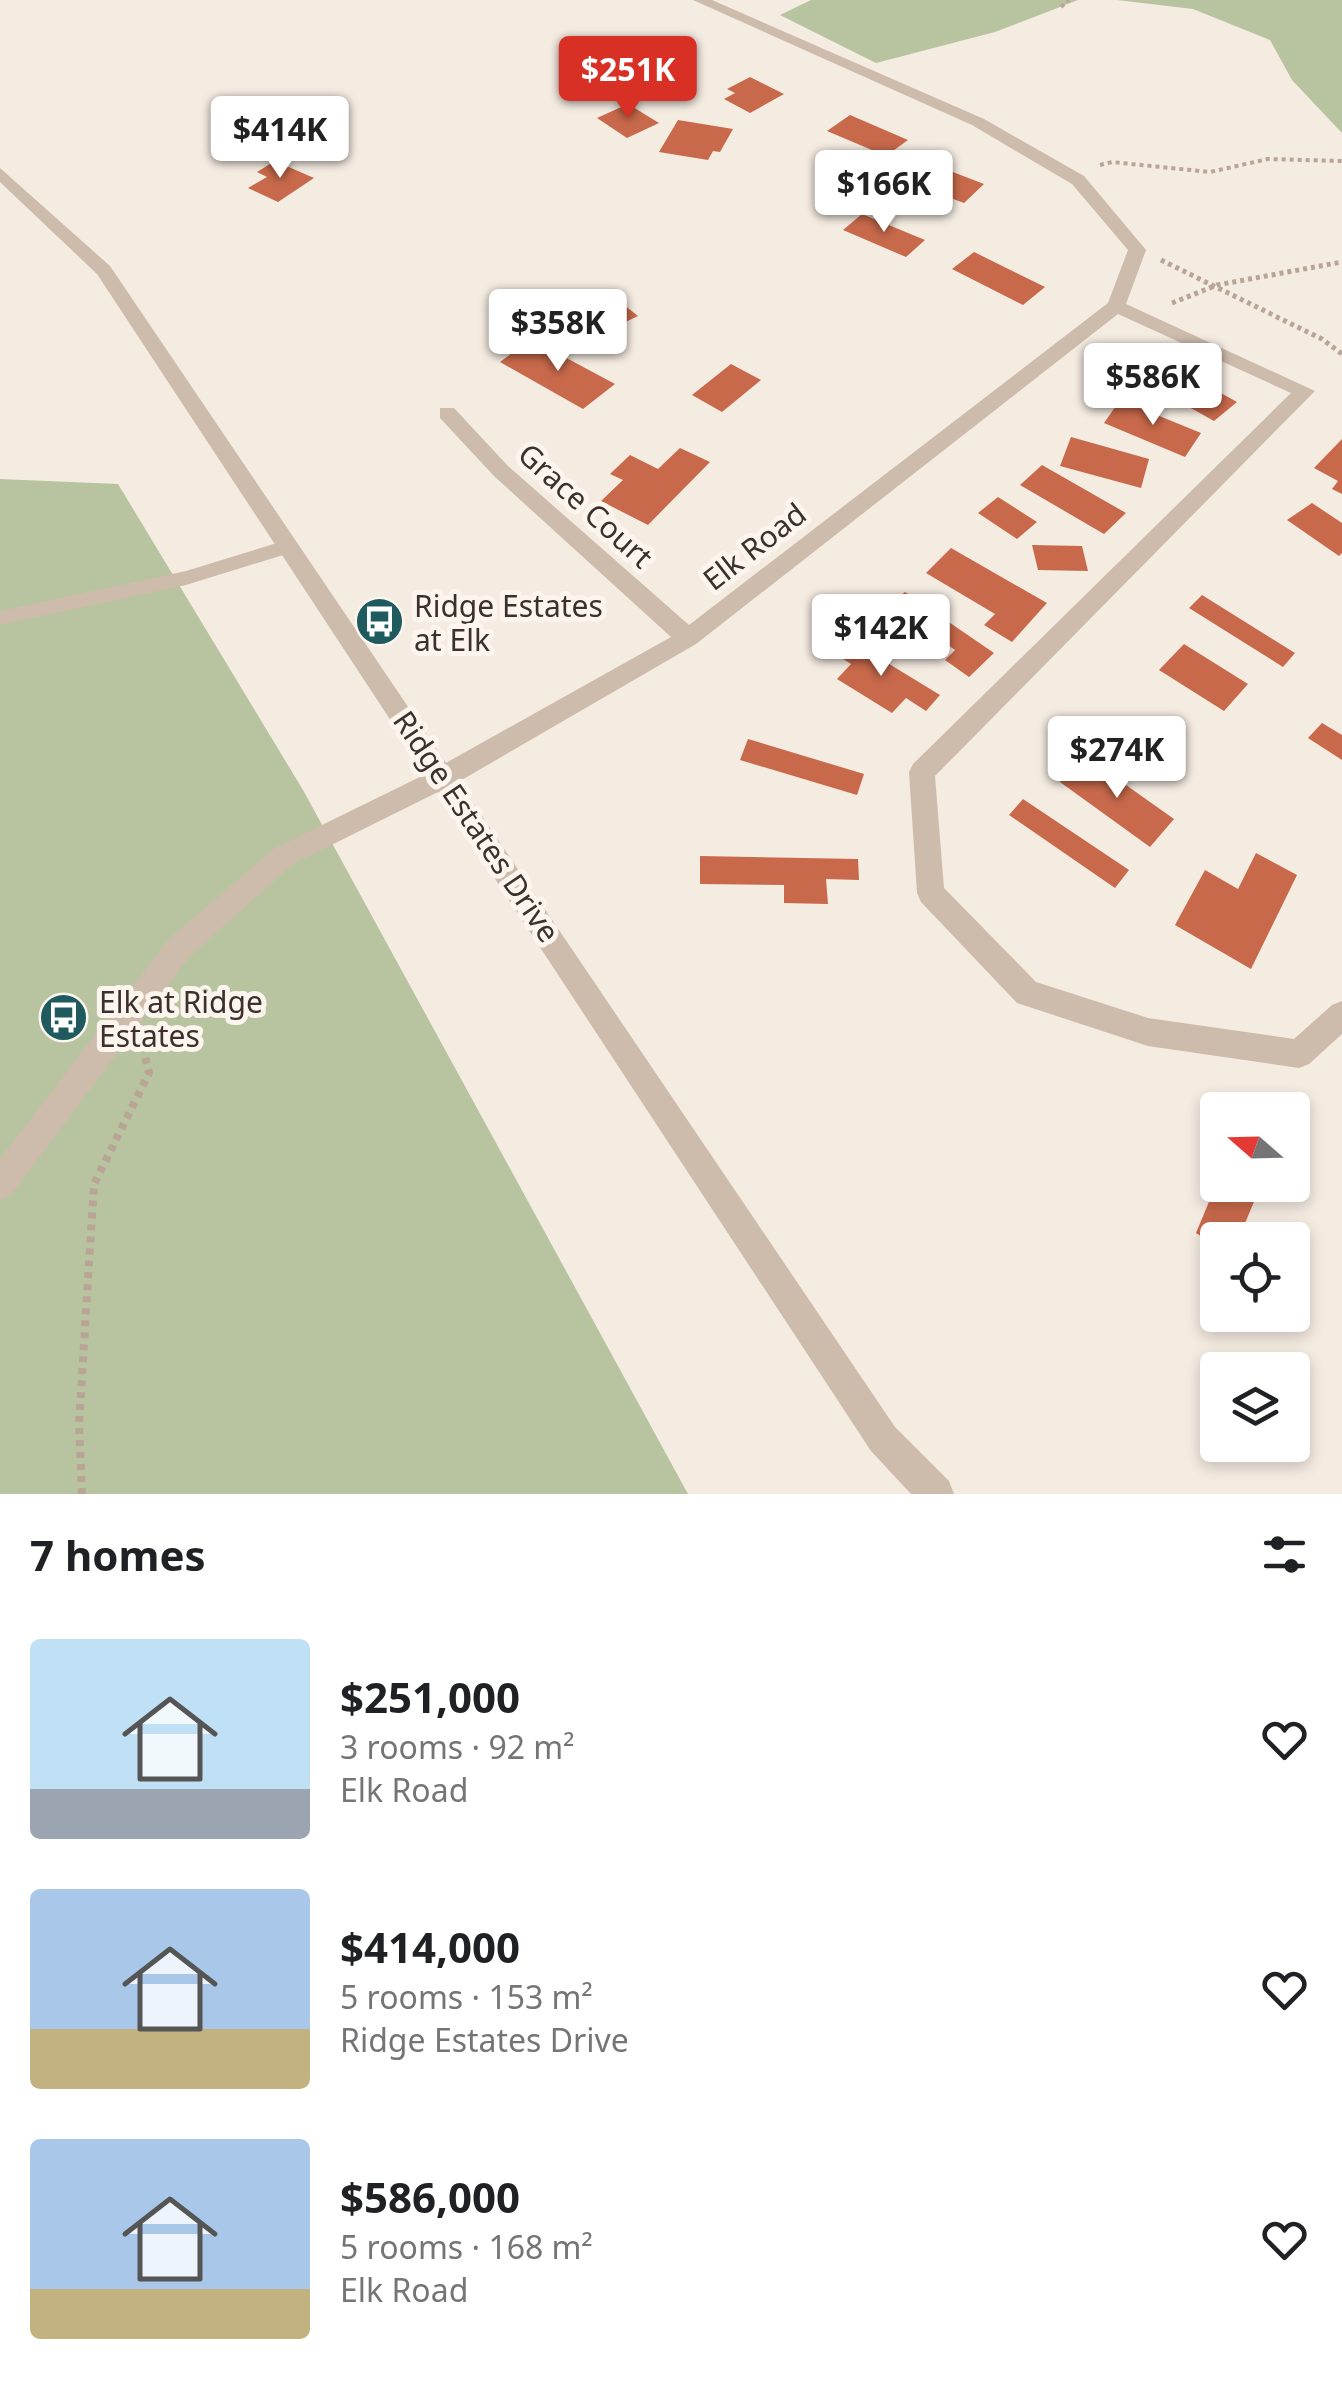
<!DOCTYPE html>
<html lang="en">
<head>
<meta charset="utf-8">
<style>
	body { margin:0; font-family:"Noto Sans",sans-serif; background:#f2f2f2; color:#202124; height:100vh; display:flex; flex-direction:column; font-size:38px; white-space:nowrap }
	* { box-sizing:border-box; margin:0 }
	p { font-size:32px; color:#757577 }
	.icon { flex:none; width:55px; height:55px; fill:none; stroke:currentColor; stroke-width:2; stroke-linecap:round; stroke-linejoin:round }
	.map { position:relative; height:1494px; overflow:hidden }
	.drawer { display:flex; flex-direction:column; background:#fff; flex:1 }
	.drawer>* { flex:none }
	.needle { width:65px; rotate:290deg }
	.buttons { position:absolute; left:1200px; top:1092px; display:grid; gap:20px }
	.buttons a { display:grid; place-items:center; width:110px; height:110px; border-radius:10px; background:#fff; box-shadow:0 5px 15px #0003; font-size:50px }
	.price { position:absolute; translate:-50% -85px; padding:0 22px; border-radius:10px; background:#fff; color:#222; font-size:32px; line-height:65px; filter:drop-shadow(0 2px 5px #0008) }
	.price::after { content:''; position:absolute; left:50%; top:60px; width:30px; height:22px; margin-left:-15px; background:inherit; clip-path:polygon(0 0,100% 0,50% 100%) }
	.price.current { background:#d93025; color:#fff }
	ul { padding:0; list-style:none }
	li { display:flex; align-items:center; gap:30px; height:250px; padding:0 30px }
	li span { display:grid; place-items:center; flex:none; width:280px; height:200px; border-radius:10px; color:#555 }
	li>.icon { margin-inline-start:auto }
	span .icon { width:120px; height:120px; fill:#fffc; stroke-width:1 }
	li b { font-size:42px }
	h2 { display:flex; justify-content:space-between; align-items:center; height:120px; padding:0 30px; font-size:42px }
	.map>svg:first-child { display:block }
	.green { fill:#b8c4a0 }
	.building { fill:#c8694b }
	.lines { fill:none; stroke-linecap:round; stroke-linejoin:round }
	.path-far2 { stroke:#b9a596; stroke-width:4; stroke-dasharray:4 4; stroke-linecap:butt }
	.path-far1 { stroke:#b9a596; stroke-width:5; stroke-dasharray:4 4; stroke-linecap:butt }
	.path { stroke:#b9a596; stroke-width:8; stroke-dasharray:6 6; stroke-linecap:butt }
	.service { fill:#cdbbac; fill-rule:evenodd }
	.minor { fill:#cdbbac; fill-rule:evenodd }
	.tertiary { fill:#cdbbac; fill-rule:evenodd }
	.labels { text-anchor:middle; dominant-baseline:central; stroke-width:10; stroke-linejoin:round; paint-order:stroke }
	.street-label { font-size:30px; fill:#3b302b; stroke:#fbf5ee }
	.poi-label { font-size:30px; fill:#3b302b; stroke:#fbf5ee; text-anchor:start }
</style>
</head>
<body>
<div class="map">
<svg width="1342" height="1494" viewBox="0 0 1342 1494">
	<rect width="100%" height="100%" fill="#f4ebe1"/>
	<path class="green" d="M811 0H1078L995 32 876 63 780 15Z
		M1117 0H1342V133L1292 80 1270 40 1193 9Z
		M0 479 118 484 303 790 688 1494H0Z"/>
	<path class="building" d="M750 77 784 94 750 113 724 99 735 93 727 89Z
		M628 104 659 123 627 138 597 118Z
		M850 115 908 140 886 156 827 131Z
		M678 120 733 129 720 152 713 151 708 160 659 152Z
		M275 161 314 178 278 202 248 188 267 177 257 172Z
		M945 169 984 184 964 203 924 188Z
		M862 214 925 240 906 257 843 230Z
		M974 252 1045 287 1023 305 952 269Z
		M609 293 638 316 613 328 584 305Z
		M531 339 615 384 583 409 500 362Z
		M731 364 761 380 722 412 692 395Z
		M1172 366 1237 402 1214 421 1150 385Z
		M1120 400 1201 433 1185 457 1104 423Z
		M1071 437 1149 459 1141 488 1060 466Z
		M1342 439V494L1332 489 1338 481 1314 468Z
		M680 448 710 462 648 525 601 501 623 480 610 474 630 455 658 469Z
		M1042 465 1126 513 1104 534 1020 485Z
		M998 497 1037 522 1017 539 978 513Z
		M1312 503 1342 523V553L1339 556 1287 520Z
		M1032 545 1082 546 1088 571 1038 570Z
		M951 548 1047 603 1012 642 984 625 995 614 926 573Z
		M905 592 994 653 969 677 945 660 955 650 890 604Z
		M1202 595 1295 653 1283 667 1189 608Z
		M845 637 940 695 926 711 906 698 892 713 837 679 851 664 831 651Z
		M1184 644 1248 684 1224 711 1159 670Z
		M1322 723 1342 735V760L1308 738Z
		M748 739 864 774 857 795 740 760Z
		M1085 756 1174 819 1150 847 1060 782Z
		M1023 799 1129 870 1115 888 1009 815Z
		M1256 853 1297 875 1251 969 1175 925 1205 870 1238 889Z
		M700 856 858 859 859 880 826 879 828 904 784 903V885L700 884Z
		M1216 1185H1261L1238 1240H1218V1247L1196 1233Z"/>
	<g class="lines">
		<path class="path-far2" d="M1061 7 1069 0
			M1100 165 1112 162 1210 172 1268 159 1342 161"/>
		<path class="path-far1" d="M1161 260 1322 339 1342 354
			M1172 303 1217 285 1342 262"/>
		<path class="path" d="M82 1494 79 1424 94 1184 149 1073 144 1052"/>
		<path class="service" d="M290 539 299 546 296 551 186 585 0 625V611L186 571Z"/>
		<path class="minor" d="M693 0H712L984 119 1084 176 1146 250 1126 304 1315 391 935 776 944 888 1036 982 1148 1018 1294 1039 1332 1005 1342 1001V1034L1309 1064 1299 1068 1148 1046 1017 1003 921 902 917 893 909 772 913 764 1291 393 1118 314 696 644 453 785 444 788 435 785 431 777 435 769 671 637 494 476 440 418V408H454L508 466 689 625 1108 303 1128 250 1072 184 972 125Z"/>
		<path class="tertiary" d="M0 168 110 266 895 1427 949 1481 954 1494H911L871 1451 438 792 293 864 189 957 11 1195 0 1200V1159L169 939 275 848 426 774 97 274 0 182Z"/>
	</g>
	<defs>
		<symbol id="bus-disc" viewBox="-11 -11 22 22"><circle r="9.5" fill="#1f5a5e" stroke="#fbf5ee"/><path d="M-5-6H5V4H4V6H2V4H-2V6H-4V4H-5ZM-3.5-4V0h7V-4ZM-3.5 1.2v1.5H-2V1.2ZM2 1.2v1.5H3.5V1.2Z" fill="#fff"/></symbol>
	</defs>
	<g fill-rule="evenodd">
		<use href="#bus-disc" x="352" y="594" width="55" height="55"/>
		<use href="#bus-disc" x="36" y="990" width="55" height="55"/>
	</g>
	<g class="labels">
		<g class="street-label">
			<text transform="translate(586 505) rotate(42)">Grace Court</text>
			<text transform="translate(754 546) rotate(-38)">Elk Road</text>
			<text transform="translate(477 826) rotate(56)">Ridge Estates Drive</text>
		</g>
		<g class="poi-label">
			<text x="414" y="605">Ridge Estates<tspan x="414" dy="34">at Elk</tspan></text>
			<text x="99" y="1001">Elk at Ridge<tspan x="99" dy="34">Estates</tspan></text>
		</g>
	</g>
</svg>
<div class="buttons">
<a><svg class="needle" viewBox="-14 -14 28 28"><path d="M0-13l5 13h-10z" fill="#e53935"/><path d="M0 13l5-13h-10z" fill="#757577"/></svg></a>
<a><svg class="icon" aria-label="locate" viewBox="0 0 24 24"><circle cx="12" cy="12" r="6"/><path d="M12 2v4M12 18v4M2 12h4M18 12h4"/></svg></a>
<a><svg class="icon" aria-label="layers" viewBox="0 0 24 24"><path d="M12 4l9 5-9 5-9-5zM3 14l9 5 9-5"/></svg></a>
</div>
<b class="price current" style="left:628px;top:121px">$251K</b>
<b class="price" style="left:280px;top:181px">$414K</b>
<b class="price" style="left:884px;top:235px">$166K</b>
<b class="price" style="left:558px;top:374px">$358K</b>
<b class="price" style="left:1153px;top:428px">$586K</b>
<b class="price" style="left:881px;top:679px">$142K</b>
<b class="price" style="left:1117px;top:801px">$274K</b>
</div>
<section class="drawer">
<h2>7 homes<svg class="icon" aria-label="filters" viewBox="0 0 24 24"><path d="M4 7h16M4 17h16"/><circle cx="9" cy="7" r="2"/><circle cx="15" cy="17" r="2"/></svg></h2>
<ul>
<li><span style="background:linear-gradient(#bfe0f5 75%,#9aa5b1 0)"><svg class="icon" aria-label="home" viewBox="0 0 24 24"><path d="M3 11l9-7 9 7M6 9v11h12V9"/></svg></span><div><b>$251,000</b><p>3 rooms · 92 m²</p><p>Elk Road</p></div><svg class="icon" aria-label="heart" viewBox="0 0 24 24"><path d="M12 20l-8-8c-3-5 5-10 8-4 3-6 11-1 8 4z"/></svg></li>
<li><span style="background:linear-gradient(#a9c7e8 70%,#c2b280 0)"><svg class="icon" aria-label="home" viewBox="0 0 24 24"><path d="M3 11l9-7 9 7M6 9v11h12V9"/></svg></span><div><b>$414,000</b><p>5 rooms · 153 m²</p><p>Ridge Estates Drive</p></div><svg class="icon" aria-label="heart" viewBox="0 0 24 24"><path d="M12 20l-8-8c-3-5 5-10 8-4 3-6 11-1 8 4z"/></svg></li>
<li><span style="background:linear-gradient(#a9c7e8 75%,#c2b280 0)"><svg class="icon" aria-label="home" viewBox="0 0 24 24"><path d="M3 11l9-7 9 7M6 9v11h12V9"/></svg></span><div><b>$586,000</b><p>5 rooms · 168 m²</p><p>Elk Road</p></div><svg class="icon" aria-label="heart" viewBox="0 0 24 24"><path d="M12 20l-8-8c-3-5 5-10 8-4 3-6 11-1 8 4z"/></svg></li>
</ul>
</section>
</body>
</html>
